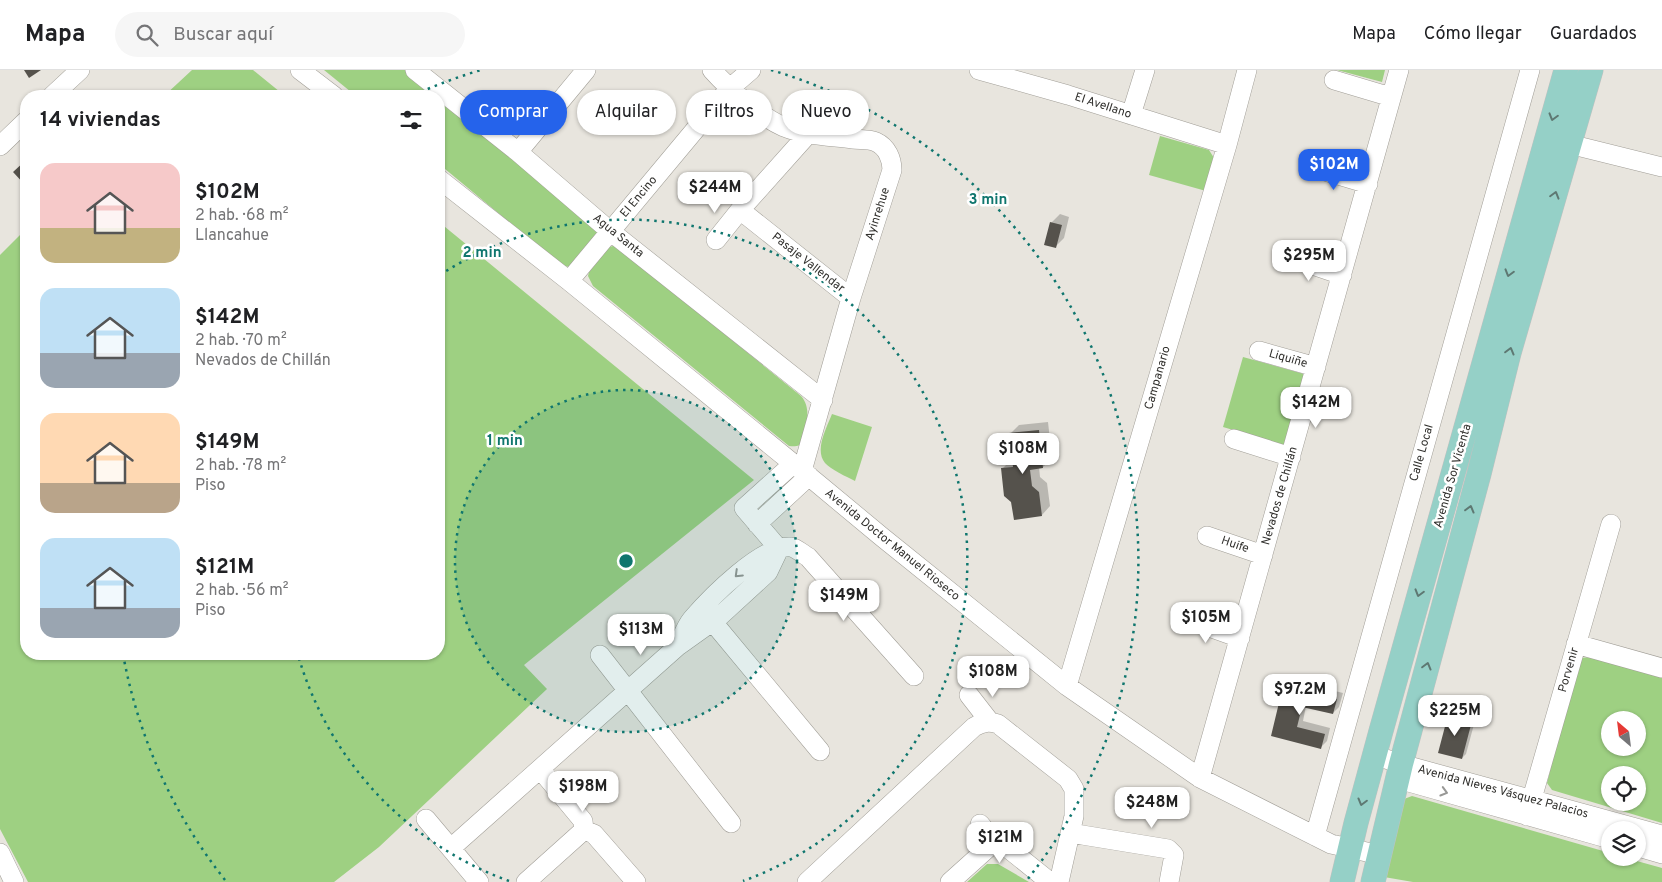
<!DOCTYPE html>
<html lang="es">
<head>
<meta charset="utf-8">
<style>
	body { margin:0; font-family:Overpass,sans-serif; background:#f6f6f6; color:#202124; height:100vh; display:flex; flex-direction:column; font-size:19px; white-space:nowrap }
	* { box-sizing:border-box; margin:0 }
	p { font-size:16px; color:#757577 }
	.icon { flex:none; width:28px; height:28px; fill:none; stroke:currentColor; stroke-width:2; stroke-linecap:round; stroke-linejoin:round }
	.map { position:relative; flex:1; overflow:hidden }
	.sheet { position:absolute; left:20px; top:20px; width:425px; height:570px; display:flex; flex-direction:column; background:#fff; border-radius:20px; box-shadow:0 1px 4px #0004 }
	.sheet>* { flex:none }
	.banner { position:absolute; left:460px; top:20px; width:475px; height:45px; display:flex; gap:10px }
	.needle { width:32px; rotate:332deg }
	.buttons { position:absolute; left:1601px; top:641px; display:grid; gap:10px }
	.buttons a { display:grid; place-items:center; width:45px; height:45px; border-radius:50%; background:#fff; box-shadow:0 1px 4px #0004; font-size:25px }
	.price { position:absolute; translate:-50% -42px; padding:0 11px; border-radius:10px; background:#fff; color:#222; font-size:16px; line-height:32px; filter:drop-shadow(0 1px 2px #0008) }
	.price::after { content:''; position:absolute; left:50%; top:30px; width:15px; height:11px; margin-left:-8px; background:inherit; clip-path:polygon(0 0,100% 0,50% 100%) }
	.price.current { background:#2563eb; color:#fff }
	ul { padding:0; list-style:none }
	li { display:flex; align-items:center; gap:15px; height:125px; padding:0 20px }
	li span { display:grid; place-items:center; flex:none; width:140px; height:100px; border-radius:15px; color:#555 }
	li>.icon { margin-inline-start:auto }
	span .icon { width:60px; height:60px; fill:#fffc; stroke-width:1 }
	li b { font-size:21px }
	h2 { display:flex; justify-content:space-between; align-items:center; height:60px; padding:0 20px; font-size:21px }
	.pill { padding:0 18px; border-radius:22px; background:#fff; box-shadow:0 1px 4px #0004; font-size:18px; line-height:45px }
	.pill.current { background:#2563eb; color:#fff }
	header { display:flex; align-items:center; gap:30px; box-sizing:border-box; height:70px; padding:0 25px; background:#fff; border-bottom:1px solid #e0e0e0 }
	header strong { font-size:24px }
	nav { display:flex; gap:28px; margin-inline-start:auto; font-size:18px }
	.search { width:350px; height:45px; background:#f6f6f6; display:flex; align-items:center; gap:12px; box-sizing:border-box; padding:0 18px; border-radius:28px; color:#757577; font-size:19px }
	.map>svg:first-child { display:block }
	.green { fill:#9ed082; fill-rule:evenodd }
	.shadow { fill:#0003 }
	.building { fill:#55524c }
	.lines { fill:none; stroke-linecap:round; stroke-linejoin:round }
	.minor-casing { stroke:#a19e97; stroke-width:20 }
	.major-casing { stroke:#c1c1c0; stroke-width:25 }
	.minor { stroke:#fff; stroke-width:19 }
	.major { stroke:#95d0c7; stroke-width:24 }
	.oneway { stroke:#5e7872 }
	.oneway2 { stroke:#989896 }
	.ring { fill:none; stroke:#0f766e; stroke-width:2.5; stroke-dasharray:2.5 5 }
	.labels { text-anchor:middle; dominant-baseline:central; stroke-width:5; stroke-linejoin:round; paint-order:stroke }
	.street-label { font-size:12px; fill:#31302d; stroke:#fff }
	.centre { fill:#0f766e; stroke:#fff; stroke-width:2.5 }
	.ring-label { font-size:15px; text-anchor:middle; font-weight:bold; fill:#0f766e; stroke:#fff; stroke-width:5; stroke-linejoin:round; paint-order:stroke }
</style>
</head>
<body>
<header>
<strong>Mapa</strong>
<div class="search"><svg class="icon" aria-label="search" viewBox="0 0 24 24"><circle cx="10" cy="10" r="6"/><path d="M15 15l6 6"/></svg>Buscar aquí</div>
<nav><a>Mapa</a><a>Cómo llegar</a><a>Guardados</a></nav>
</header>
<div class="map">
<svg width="1662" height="812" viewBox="0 0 1662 812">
	<rect width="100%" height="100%" fill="#e8e5de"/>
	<path class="green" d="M192 0H253L285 26H164Z
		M324 0H405L437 26H356Z
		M1337 0H1385L1382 12Z
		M439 28 597 160V164L569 197 561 195 439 94Z
		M1160 66 1209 80 1214 88 1206 121 1149 105Z
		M439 152 754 410 524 595 547 619 379 777 334 812H28L0 759V185L26 159V584H439Z
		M613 176 617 177 801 326C812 338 806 356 804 371 800 376 796 377 789 376L593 216 588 206 589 202 609 177Z
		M1243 287 1304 304 1284 375 1223 357Z
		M832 344 872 357 855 411C847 407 830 399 825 393 814 380 827 357 832 344Z
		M1592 587 1662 608V753L1552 720 1547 713 1578 588ZM1610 650H1638V678H1610ZM1610 705H1638V732H1610Z
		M1412 726 1610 783V788H1626L1662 798V812H1413L1384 807 1404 729Z
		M987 794H998L1029 812H967Z"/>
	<path class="shadow" d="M1060 144 1069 147 1064 168 1055 177 1051 153Z
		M1048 352 1052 388 1043 397H1039L1040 407 1047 413 1050 436 1042 445 1013 432 1002 399 1011 390H1013L1010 364 1019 355Z
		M1291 610 1343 623 1339 637 1333 643 1306 636 1303 651 1330 658 1327 671 1321 677 1272 665 1284 616Z
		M1454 642 1476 647 1466 684 1462 688 1449 646Z"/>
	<path class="building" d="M24 0H41L29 8Z
		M26 90V116L13 102Z
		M1050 152 1062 155 1056 178 1044 175Z
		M1039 360 1043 398 1030 400 1032 416 1039 422 1042 446 1014 450 1011 432 1004 426 1001 398 1013 397 1009 363Z
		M1283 616 1337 629 1333 644 1302 637 1297 657 1325 664 1321 679 1271 666Z
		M1448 645 1472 651 1462 689 1438 683Z"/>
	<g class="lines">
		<defs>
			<path id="minor" d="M300 0 334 26
				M415 0 518 82 610 161 823 330
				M712 0C730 20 759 46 784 57 806 66 830 66 853 69 860 70 869 69 876 72 887 77 892 89 892 100L851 228 802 401
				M979 0 1068 25 1227 75
				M1334 10 1391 27
				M52 26 80 0
				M1131 45 1145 0
				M808 64 740 140 851 228
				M1569 74 1662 97
				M0 76 26 51
				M518 82 586 0
				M1311 97 1368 114
				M439 109 569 211 817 413 882 467 1067 616 1200 708 1331 774 1380 785
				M716 170 740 140
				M1286 186 1342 205
				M569 211 729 19 751 0
				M1259 281 1316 297
				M1234 369 1291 387
				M757 454 809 406
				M1207 466 1263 485
				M779 479 768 502 720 546 678 576C682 567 686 556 692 549 710 528 763 474 791 477 796 478 803 484 808 487L914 606
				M779 479 744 438 793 394
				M1184 548 1240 568
				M712 551 820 681
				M1576 574 1662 598
				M600 585 731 753
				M1067 616 1227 75 1247 0
				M969 625 990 652
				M1374 685 1401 694 1662 765
				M540 699 583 751 584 760
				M1200 708 1399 0
				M1398 709 1610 769
				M1527 746 1611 454
				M426 749 479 812
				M980 754 996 774
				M1070 763 1168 779 1174 785 1169 812
				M1315 766 1530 0
				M1638 777 1662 784
				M451 778 678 576
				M0 783 14 812
				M526 812 584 760 594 764 636 812
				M807 812 974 657C983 652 989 651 998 654L1068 709 1074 719V746L1059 812
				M950 812 989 777 996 774 1004 775 1050 812"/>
			<path id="major" d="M1342 812 1356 753 1381 661 1566 0
				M1373 812 1401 694 1479 404 1509 283 1591 0"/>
		</defs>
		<use href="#minor" class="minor-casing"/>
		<use href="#major" class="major-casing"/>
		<use href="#minor" class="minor"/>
		<use href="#major" class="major"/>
	</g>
	<defs><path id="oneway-chevron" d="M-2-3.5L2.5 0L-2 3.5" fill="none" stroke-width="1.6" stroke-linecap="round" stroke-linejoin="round" transform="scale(1.25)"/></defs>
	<g class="oneway">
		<use href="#oneway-chevron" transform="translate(1553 47) rotate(106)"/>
		<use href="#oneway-chevron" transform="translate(1555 125) rotate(-74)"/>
		<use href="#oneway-chevron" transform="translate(1509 203) rotate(106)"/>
		<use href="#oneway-chevron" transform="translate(1510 281) rotate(-75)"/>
		<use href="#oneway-chevron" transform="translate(1470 439) rotate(-75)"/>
		<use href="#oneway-chevron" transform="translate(1419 523) rotate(106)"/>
		<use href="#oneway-chevron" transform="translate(1427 596) rotate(-75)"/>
		<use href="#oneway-chevron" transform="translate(1362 732) rotate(105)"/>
	</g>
	<g class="oneway2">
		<use href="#oneway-chevron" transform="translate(738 504) rotate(136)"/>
		<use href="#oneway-chevron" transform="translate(1444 722) rotate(16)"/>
	</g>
	<circle cx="626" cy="491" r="171" fill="#0f766e" fill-opacity=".12"/>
	<g class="ring">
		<circle cx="626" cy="491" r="171"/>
		<path d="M509 811A341 341 0 0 1 298 585M440 205A341 341 0 1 1 743 811"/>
		<path d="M225 810A512 512 0 0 1 123 584M414 25A512 512 0 0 1 481 0M771 0A512 512 0 0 1 1027 810"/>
	</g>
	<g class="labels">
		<g class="street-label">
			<text transform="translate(1103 36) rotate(18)">El Avellano</text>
			<text transform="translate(639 127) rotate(-50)">El Encino</text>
			<text transform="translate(878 144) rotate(-72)">Ayinrehue</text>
			<text transform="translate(618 166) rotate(39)">Agua Santa</text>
			<text transform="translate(808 193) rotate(38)">Pasaje Vallendar</text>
			<text transform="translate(1288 289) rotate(16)">Liquiñe</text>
			<text transform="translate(1158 308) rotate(-74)">Campanario</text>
			<text transform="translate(1422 383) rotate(-74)">Calle Local</text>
			<text transform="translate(1453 406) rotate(-74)">Avenida Sor Vicenta</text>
			<text transform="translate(1280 426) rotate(-74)">Nevados de Chillán</text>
			<text transform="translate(892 475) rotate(39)">Avenida Doctor Manuel Rioseco</text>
			<text transform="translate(1235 475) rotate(19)">Huife</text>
			<text transform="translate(1569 600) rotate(-74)">Porvenir</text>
			<text transform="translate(1503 722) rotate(15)">Avenida Nieves Vásquez Palacios</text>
		</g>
	</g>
	<circle cx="626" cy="491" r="8" class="centre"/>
	<g class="ring-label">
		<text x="988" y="134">3 min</text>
		<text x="482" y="187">2 min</text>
		<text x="505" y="375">1 min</text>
	</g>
</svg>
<div class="buttons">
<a><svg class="needle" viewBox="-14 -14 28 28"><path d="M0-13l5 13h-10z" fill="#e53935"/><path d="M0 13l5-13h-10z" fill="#757577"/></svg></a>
<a><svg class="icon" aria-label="locate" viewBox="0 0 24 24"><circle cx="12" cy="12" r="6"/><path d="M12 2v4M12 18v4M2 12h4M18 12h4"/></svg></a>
<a><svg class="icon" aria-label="layers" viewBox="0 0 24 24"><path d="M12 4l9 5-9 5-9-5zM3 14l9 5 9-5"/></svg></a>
</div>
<b class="price current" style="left:1334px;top:121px">$102M</b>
<b class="price" style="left:715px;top:144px">$244M</b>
<b class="price" style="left:1309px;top:212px">$295M</b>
<b class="price" style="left:1316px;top:359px">$142M</b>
<b class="price" style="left:1023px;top:405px">$108M</b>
<b class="price" style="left:844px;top:552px">$149M</b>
<b class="price" style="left:1206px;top:574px">$105M</b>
<b class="price" style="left:641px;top:586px">$113M</b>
<b class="price" style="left:993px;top:628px">$108M</b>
<b class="price" style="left:1300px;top:646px">$97.2M</b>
<b class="price" style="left:1455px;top:667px">$225M</b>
<b class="price" style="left:583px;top:743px">$198M</b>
<b class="price" style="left:1152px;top:759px">$248M</b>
<b class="price" style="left:1000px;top:794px">$121M</b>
<div class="banner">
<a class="pill current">Comprar</a>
<a class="pill">Alquilar</a>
<a class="pill">Filtros</a>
<a class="pill">Nuevo</a>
</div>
<section class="sheet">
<h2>14 viviendas<svg class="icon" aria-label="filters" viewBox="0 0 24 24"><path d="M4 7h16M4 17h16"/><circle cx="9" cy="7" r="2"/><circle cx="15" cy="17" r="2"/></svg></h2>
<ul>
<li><span style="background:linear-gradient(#f6c9c9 65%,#c2b280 0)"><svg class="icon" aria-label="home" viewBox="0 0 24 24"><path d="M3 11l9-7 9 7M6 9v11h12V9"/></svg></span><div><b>$102M</b><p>2 hab. · 68 m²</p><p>Llancahue</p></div></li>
<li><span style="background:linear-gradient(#bfe0f5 65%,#9aa5b1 0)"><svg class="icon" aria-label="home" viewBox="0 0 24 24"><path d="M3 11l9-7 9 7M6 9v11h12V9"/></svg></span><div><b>$142M</b><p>2 hab. · 70 m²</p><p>Nevados de Chillán</p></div></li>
<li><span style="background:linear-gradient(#ffd9b3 70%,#b9a48a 0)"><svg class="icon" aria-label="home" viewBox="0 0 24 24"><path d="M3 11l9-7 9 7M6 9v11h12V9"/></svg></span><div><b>$149M</b><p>2 hab. · 78 m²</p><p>Piso</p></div></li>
<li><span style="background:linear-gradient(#bfe0f5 70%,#9aa5b1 0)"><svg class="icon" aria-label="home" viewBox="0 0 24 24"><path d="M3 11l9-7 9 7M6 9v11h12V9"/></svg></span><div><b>$121M</b><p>2 hab. · 56 m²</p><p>Piso</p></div></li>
</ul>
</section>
</div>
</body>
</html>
